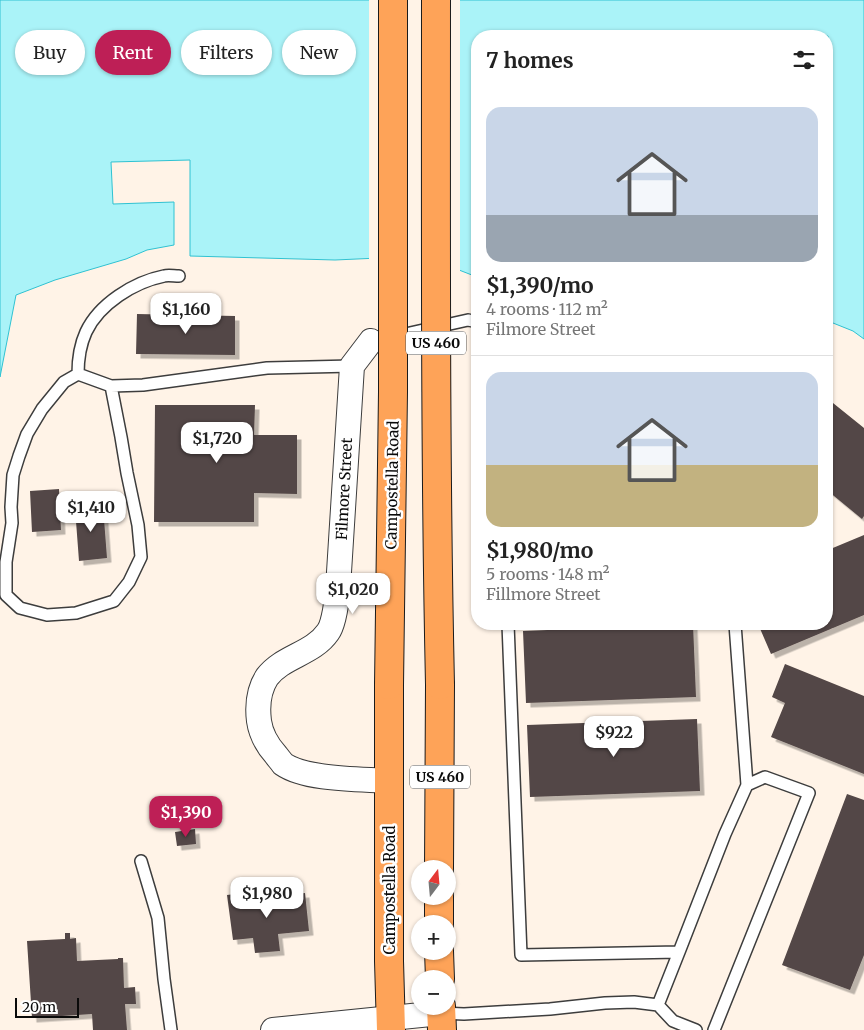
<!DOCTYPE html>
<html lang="en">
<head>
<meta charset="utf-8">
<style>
	body { margin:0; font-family:Merriweather,serif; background:#f2f2f2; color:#222; height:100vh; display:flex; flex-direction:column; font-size:19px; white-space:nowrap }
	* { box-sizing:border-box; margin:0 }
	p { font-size:16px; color:#767676 }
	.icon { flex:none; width:28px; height:28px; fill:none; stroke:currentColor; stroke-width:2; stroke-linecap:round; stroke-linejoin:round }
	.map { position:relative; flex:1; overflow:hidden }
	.details { position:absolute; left:471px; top:30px; width:362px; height:600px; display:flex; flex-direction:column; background:#fff; border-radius:20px; box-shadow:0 1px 4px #0004 }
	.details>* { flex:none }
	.banner { position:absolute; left:15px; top:30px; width:381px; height:45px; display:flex; gap:10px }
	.needle { width:32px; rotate:16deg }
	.fabs { position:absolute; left:411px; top:860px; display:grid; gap:10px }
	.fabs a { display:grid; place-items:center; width:45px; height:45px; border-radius:50%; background:#fff; box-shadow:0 1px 4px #0004; font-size:25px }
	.scale { position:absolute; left:15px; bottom:12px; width:64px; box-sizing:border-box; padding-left:5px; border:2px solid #0a0a0a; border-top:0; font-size:14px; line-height:18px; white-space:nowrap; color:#0a0a0a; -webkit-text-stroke:4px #fff; paint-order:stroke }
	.price { position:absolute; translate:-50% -42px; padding:0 11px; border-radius:10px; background:#fff; color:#222; font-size:16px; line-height:32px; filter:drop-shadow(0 1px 2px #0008) }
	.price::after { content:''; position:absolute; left:50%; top:30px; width:15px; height:11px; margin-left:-8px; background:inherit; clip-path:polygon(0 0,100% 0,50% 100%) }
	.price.selected { background:#be1f56; color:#fff }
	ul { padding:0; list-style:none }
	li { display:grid; align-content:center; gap:10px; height:265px; padding:0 15px }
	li+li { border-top:1px solid #e0e0e0 }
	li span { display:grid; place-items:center; height:155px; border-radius:15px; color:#555 }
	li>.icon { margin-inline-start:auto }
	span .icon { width:90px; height:90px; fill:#fffc; stroke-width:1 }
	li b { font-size:21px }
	h2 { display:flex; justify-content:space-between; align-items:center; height:60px; padding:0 15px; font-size:21px }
	.pill { padding:0 18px; border-radius:22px; background:#fff; box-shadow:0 1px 4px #0004; font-size:18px; line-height:45px }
	.pill.selected { background:#be1f56; color:#fff }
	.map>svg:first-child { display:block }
	.water { fill:#aaf3f8; stroke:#2fc2d2 }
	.pier { fill:#fff3e7 }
	.building { fill:#534746; filter:url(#shadow) }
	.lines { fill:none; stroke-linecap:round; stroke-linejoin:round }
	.service-casing { stroke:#3d3d3d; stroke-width:14 }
	.minor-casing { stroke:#3d3d3d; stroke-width:26 }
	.primary-casing { stroke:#1b1b1b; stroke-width:30 }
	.service { stroke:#fff; stroke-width:11 }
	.minor { stroke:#fff; stroke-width:24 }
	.primary { stroke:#fea358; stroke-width:28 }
	.primary-bridge-casing { stroke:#1b1b1b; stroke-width:30; stroke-linecap:butt }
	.primary-bridge { stroke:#fea358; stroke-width:28 }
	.labels { text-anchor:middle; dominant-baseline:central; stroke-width:5; stroke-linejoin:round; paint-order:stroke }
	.shield { fill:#fff; stroke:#545454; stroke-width:1 }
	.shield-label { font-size:14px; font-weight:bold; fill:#0a0a0a }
	.street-label { font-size:15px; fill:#0a0a0a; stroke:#fff }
</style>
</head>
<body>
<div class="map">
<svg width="864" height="1030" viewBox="0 0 864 1030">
	<defs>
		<filter id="shadow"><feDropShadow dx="4.5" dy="4.5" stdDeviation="0" flood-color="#0004"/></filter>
	</defs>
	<rect width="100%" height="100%" fill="#fff3e7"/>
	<path class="water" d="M0 0H864V339L853 331 828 321V36H478L477 277 423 256 335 260 190 256V160L111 162 113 204 174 202V245L147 250 126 259 55 280 16 295 0 377Z"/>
	<path class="pier" d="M369 0H460V273L422 259 369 261Z"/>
	<path class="building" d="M137 314 235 316V355L136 354Z
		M828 399 864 428V516L862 519 828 491Z
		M155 405H255L254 435H297V494L254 493V522H154Z
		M59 489 61 530 32 532 30 491Z
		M103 506 107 558 79 561 75 508Z
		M864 535V615L771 654 758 624H828V550Z
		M693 624 696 697 526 703 523 631Z
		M785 664 864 696V774L771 737 785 703 772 697Z
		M697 719 700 791 530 797 527 725Z
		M847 794 864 800V955L850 990 782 965Z
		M195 829 196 844 177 846 175 832Z
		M251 892 252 899 305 893 309 931 278 934 280 951 255 953 253 938 233 940 227 895Z
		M65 933H70V939L76 938 77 961 118 959V958H123L124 988 135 987 136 1004H125L127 1030H93L92 1014 32 1018 27 941 65 939Z"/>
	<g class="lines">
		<defs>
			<path id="service" d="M392 337 468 320 478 322
				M78 374C78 359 80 345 86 332 99 304 134 282 164 276 168 275 174 276 179 276
				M111 386 121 437 127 473 138 525 141 557 129 582 114 601 76 613 47 615 20 608 6 595V562L12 523 11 507 13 475 19 456 27 434 42 409 64 382 78 374 111 386 143 385 267 368 352 366
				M508 624 521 955 679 952 658 1005
				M735 624 747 785
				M141 861 158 918 164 979 171 1030
				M679 952 725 834 747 785 765 777 809 793 714 1030
				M441 1013 464 1014 550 1009 605 1003 634 1002 658 1005 673 1021 696 1030"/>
			<path id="minor" d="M371 341 352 366 338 588C337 599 334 624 328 632 313 654 283 656 267 677 258 691 257 705 259 721 261 735 267 745 276 755 278 758 281 761 283 764 306 780 360 779 388 781
				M273 1030 441 1013"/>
			<path id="primary" d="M389 685V961L391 1030
				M439 869 440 685
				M439 924V896
				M439 951 440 979
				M441 1006 442 1030"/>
		</defs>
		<use href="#service" class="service-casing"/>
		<use href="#minor" class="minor-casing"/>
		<use href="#primary" class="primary-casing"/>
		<use href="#service" class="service"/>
		<use href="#minor" class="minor"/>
		<use href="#primary" class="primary"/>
		<defs>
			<path id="primary-bridge" d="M436 0C436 229 435 457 440 685
				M389 685 393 392V0"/>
		</defs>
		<use href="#primary-bridge" class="primary-bridge-casing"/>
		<use href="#primary-bridge" class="primary-bridge"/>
	</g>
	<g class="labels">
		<g class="shield">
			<rect x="406" y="331.5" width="60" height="23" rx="4"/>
			<rect x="410" y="765.5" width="60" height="23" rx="4"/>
		</g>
		<g class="shield-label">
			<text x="436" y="343">US 460</text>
			<text x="440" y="777">US 460</text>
		</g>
		<g class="street-label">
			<text transform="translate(392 485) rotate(-89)">Campostella Road</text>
			<text transform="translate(344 489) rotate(-87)">Filmore Street</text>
			<text transform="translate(389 890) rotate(-90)">Campostella Road</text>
		</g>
	</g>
</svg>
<div class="fabs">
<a><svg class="needle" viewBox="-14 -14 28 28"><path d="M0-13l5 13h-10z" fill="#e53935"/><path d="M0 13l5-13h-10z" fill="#767676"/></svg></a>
<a>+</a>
<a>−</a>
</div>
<div class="scale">20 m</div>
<b class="price" style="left:186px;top:335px">$1,160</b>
<b class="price" style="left:217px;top:464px">$1,720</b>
<b class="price" style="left:91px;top:533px">$1,410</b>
<b class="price" style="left:353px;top:615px">$1,020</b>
<b class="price" style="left:614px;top:758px">$922</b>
<b class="price selected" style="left:186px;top:838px">$1,390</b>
<b class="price" style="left:267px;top:919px">$1,980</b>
<div class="banner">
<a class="pill">Buy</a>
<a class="pill selected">Rent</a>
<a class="pill">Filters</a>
<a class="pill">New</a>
</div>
<section class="details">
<h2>7 homes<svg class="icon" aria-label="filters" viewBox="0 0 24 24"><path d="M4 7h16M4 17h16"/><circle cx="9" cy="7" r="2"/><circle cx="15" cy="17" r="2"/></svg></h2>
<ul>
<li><span style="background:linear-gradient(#c9d6e8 70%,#9aa5b1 0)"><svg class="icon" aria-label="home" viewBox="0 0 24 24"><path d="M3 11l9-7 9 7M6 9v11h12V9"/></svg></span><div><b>$1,390/mo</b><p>4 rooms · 112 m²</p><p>Filmore Street</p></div></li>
<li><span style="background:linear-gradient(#c9d6e8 60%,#c2b280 0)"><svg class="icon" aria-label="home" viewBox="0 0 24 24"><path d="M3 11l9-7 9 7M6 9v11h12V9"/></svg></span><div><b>$1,980/mo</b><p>5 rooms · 148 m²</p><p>Fillmore Street</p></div></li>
</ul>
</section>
</div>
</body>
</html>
